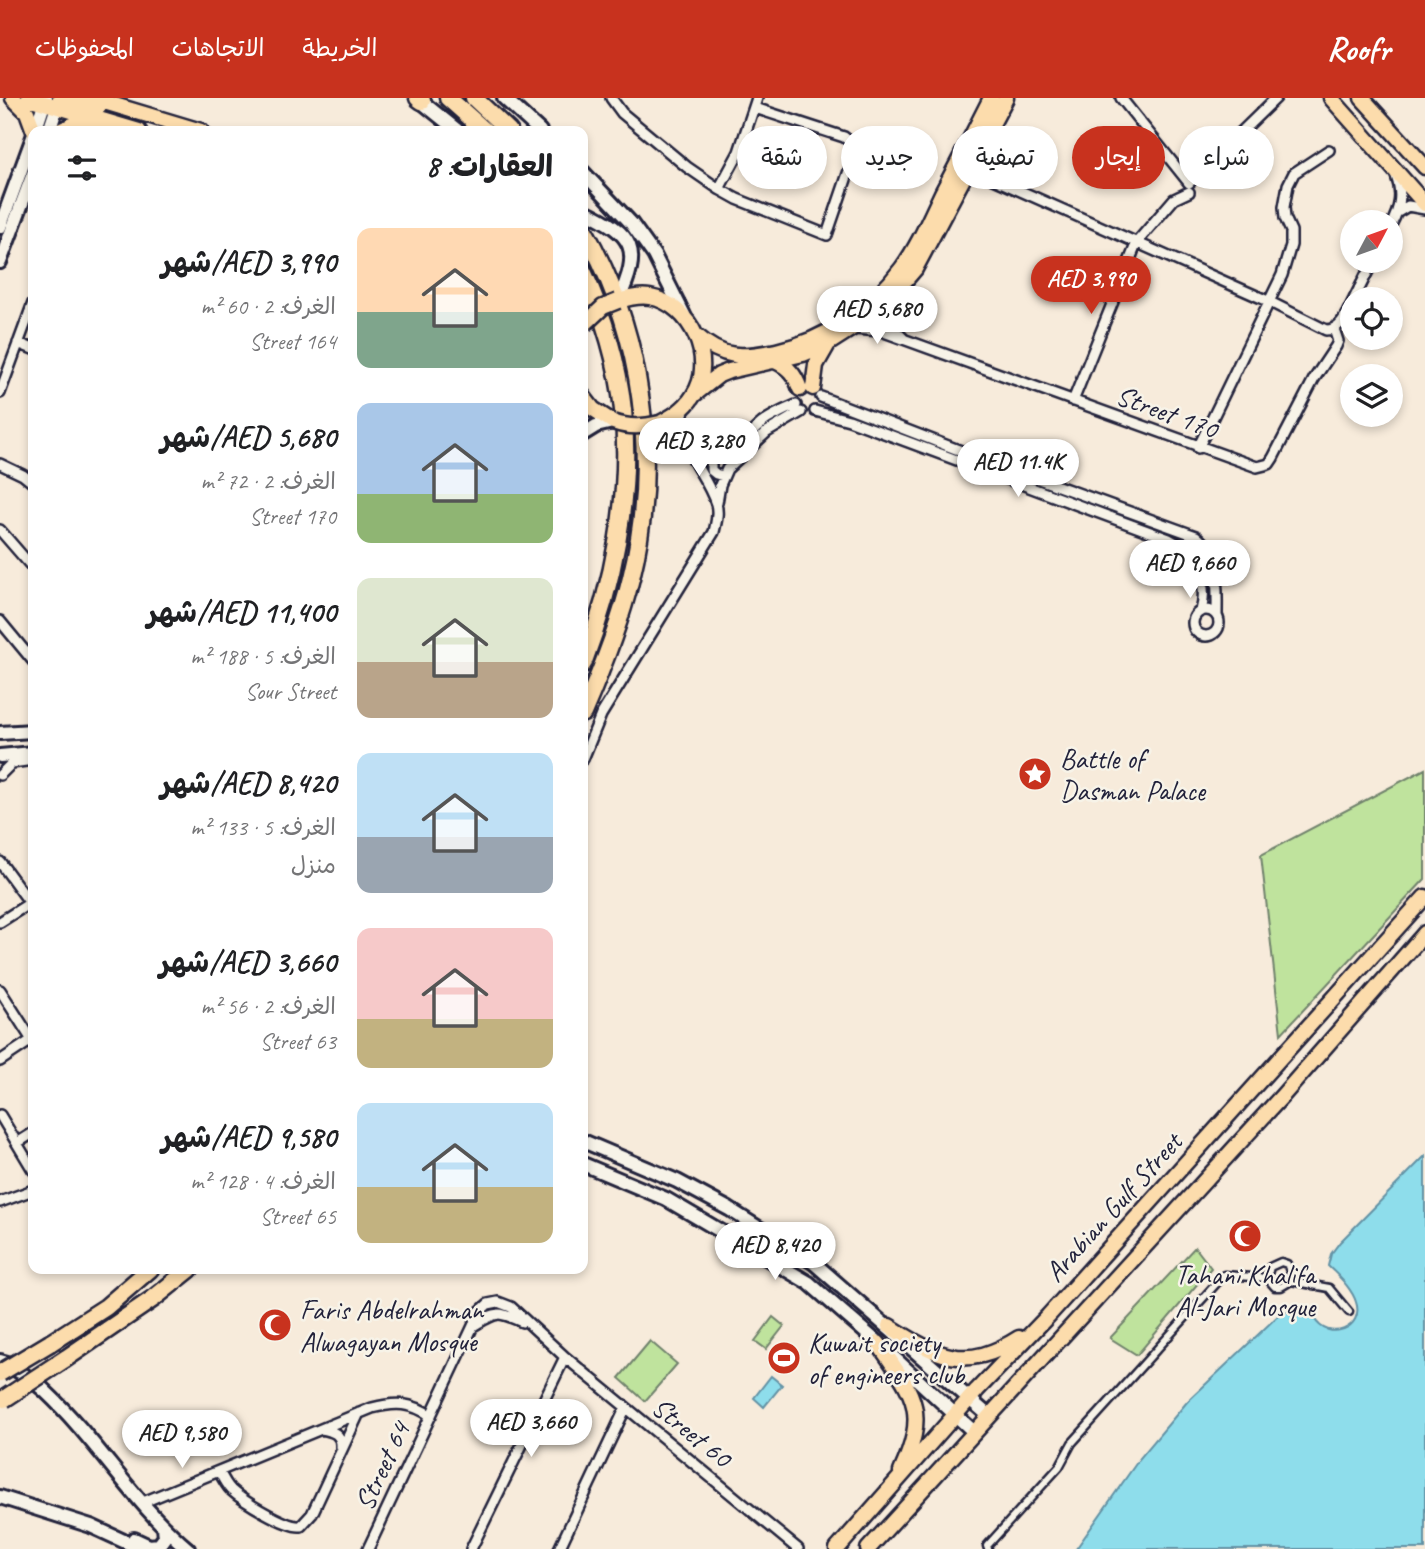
<!DOCTYPE html>
<html lang="ar">
<head>
<meta charset="utf-8">
<style>
	body { margin:0; font-family:Caveat,"Playpen Sans Arabic",sans-serif; background:#f6f6f6; color:#202124; direction:rtl; height:100vh; display:flex; flex-direction:column; font-size:26px; white-space:nowrap }
	* { box-sizing:border-box; margin:0 }
	p { font-size:23px; color:#757577 }
	.icon { flex:none; width:38px; height:38px; fill:none; stroke:currentColor; stroke-width:2; stroke-linecap:round; stroke-linejoin:round }
	.map { position:relative; flex:1; overflow:hidden; direction:ltr }
	.drawer { position:absolute; left:28px; top:28px; width:560px; height:1148px; display:flex; flex-direction:column; background:#fff; border-radius:14px; box-shadow:0 4px 10px #0003; direction:rtl }
	.drawer>* { flex:none }
	.hud { position:absolute; left:609px; top:28px; width:665px; height:63px; direction:rtl; display:flex; gap:14px }
	.needle { width:46px; rotate:49deg }
	.controls { position:absolute; left:1340px; top:112px; display:grid; gap:14px }
	.controls a { display:grid; place-items:center; width:63px; height:63px; border-radius:50%; background:#fff; box-shadow:0 4px 10px #0003; font-size:35px }
	.price { position:absolute; translate:-50% -60px; padding:0 16px; border-radius:24px; background:#fff; color:#222; font-size:23px; line-height:46px; filter:drop-shadow(0 2px 4px #0008) }
	.price::after { content:''; position:absolute; left:50%; top:42px; width:21px; height:16px; margin-left:-10px; background:inherit; clip-path:polygon(0 0,100% 0,50% 100%) }
	.price.active { background:#c8321e; color:#fff }
	ul { padding:0; list-style:none }
	li { display:flex; align-items:center; gap:21px; height:175px; padding:0 35px }
	li span { display:grid; place-items:center; flex:none; width:196px; height:140px; border-radius:14px; color:#555 }
	li>.icon { margin-inline-start:auto }
	span .icon { width:84px; height:84px; fill:#fffc; stroke-width:1 }
	li b { font-size:30px }
	h2 { display:flex; justify-content:space-between; align-items:center; height:84px; padding:0 35px; font-size:30px }
	.chip { padding:0 24px; border-radius:32px; background:#fff; box-shadow:0 4px 10px #0003; font-size:24px; line-height:63px }
	.chip.active { background:#c8321e; color:#fff }
	header { display:flex; align-items:center; gap:42px; box-sizing:border-box; height:98px; padding:0 35px; background:#c8321e; color:#fff }
	header strong { font-size:33px }
	nav { display:flex; gap:38px; margin-inline-start:auto; font-size:24px }
	.map>svg:first-child { display:block }
	.green { fill:#bfe39d; stroke:#70826c; stroke-width:2 }
	.water { fill:#8eddeb; stroke:#6392a5; stroke-width:2 }
	.lines { fill:none; stroke-linecap:round; stroke-linejoin:round }
	.pedestrian-casing { stroke:#22223b; stroke-width:11 }
	.minor-casing { stroke:#22223b; stroke-width:14 }
	.secondary-casing { stroke:#22223b; stroke-width:18 }
	.primary-casing { stroke:#22223b; stroke-width:19 }
	.motorway-casing { stroke:#22223b; stroke-width:21 }
	.pedestrian { stroke:#f7f3e8; stroke-width:6 }
	.minor { stroke:#f7f3e8; stroke-width:9 }
	.secondary { stroke:#f7f3e8; stroke-width:12 }
	.primary { stroke:#fcdcac; stroke-width:14 }
	.motorway { stroke:#fcdcac; stroke-width:16 }
	.primary-bridge-casing { stroke:#22223b; stroke-width:19; stroke-linecap:butt }
	.motorway-bridge-casing { stroke:#22223b; stroke-width:21; stroke-linecap:butt }
	.primary-bridge { stroke:#fcdcac; stroke-width:14 }
	.motorway-bridge { stroke:#fcdcac; stroke-width:16 }
	.labels { text-anchor:middle; dominant-baseline:central; stroke-width:5; stroke-linejoin:round; paint-order:stroke }
	.street-label { font-size:28px; fill:#22223b; stroke:#f7f3e8 }
	.poi-label { font-size:28px; fill:#22223b; stroke:#f7f3e8; text-anchor:start }
</style>
</head>
<body>
<header>
<strong>Roofr</strong>
<nav><a>الخريطة</a><a>الاتجاهات</a><a>المحفوظات</a></nav>
</header>
<div class="map">
<svg width="1425" height="1451" viewBox="0 0 1425 1451">
	<rect width="100%" height="100%" fill="#f7ebdb"/>
	<filter id="ink" filterUnits="userSpaceOnUse"><feTurbulence type="fractalNoise" baseFrequency=".0143" numOctaves="2"/><feDisplacementMap in="SourceGraphic" scale="14" xChannelSelector="R" yChannelSelector="G"/><feConvolveMatrix kernelMatrix="1 2 1 2 8 2 1 2 1" color-interpolation-filters="sRGB"/></filter>
	<g filter="url(#ink)">
		<path class="green" d="M1425 671V781L1281 936 1261 757Z
			M1195 1149 1211 1170 1137 1257 1110 1240Z
			M773 1219 784 1228 766 1251 755 1243Z
			M650 1243 677 1266 645 1303 619 1280Z"/>
		<path class="water" d="M1425 1058V1451H1076L1140 1360 1187 1304 1283 1213 1314 1220C1328 1245 1365 1230 1356 1204 1352 1191 1338 1177 1328 1168L1331 1156 1340 1144Z
			M771 1278 782 1287 764 1309 754 1300Z"/>
		<g class="lines">
			<defs>
				<path id="pedestrian" d="M1291 1183 1292 1177 1287 1166 1281 1164 1270 1169 1267 1180 1275 1189H1281L1291 1183 1329 1190 1349 1214
					M988 1451 987 1448 1059 1369 1072 1345 1224 1177 1267 1180"/>
				<path id="minor" d="M611 0 622 15 687 69 719 91 737 101 827 137 854 58V47L844 39 755 10
					M1121 0 1189 85 1276 0
					M969 70 1268 203 1326 232C1341 232 1347 215 1353 203
					M719 91 739 54 757 0
					M1398 114 1408 108 1425 111
					M1391 127C1400 110 1403 96 1396 78
					M890 201C885 218 891 229 904 241
					M1354 201 1373 163
					M854 231 881 233 1257 369 1269 366 1273 360 1314 281 1336 248 1338 243 1334 231
					M18 245 33 251
					M0 295 33 205
					M821 299 956 351 1196 438C1220 457 1217 489 1217 517
					M1073 303 1137 144 1174 101 1189 94
					M815 313 849 322 1169 441C1195 454 1209 485 1201 513
					M688 350C725 373 736 347 762 325 772 317 784 312 796 307
					M1198 350 1282 177 1291 147V133L1285 120 1284 109 1288 87 1294 75 1329 52
					M711 360V372L716 376 723 378
					M0 366 23 377 33 385
					M717 405 720 387 727 371 767 334 801 314
					M0 432 33 470
					M1193 525a13 13 0 1 1 26 0a13 13 0 1 1-26 0Z
					M0 523 33 563
					M583 661 601 617 714 434C716 425 719 415 716 406 706 373 671 346 685 309
					M0 677 12 665 33 662
					M0 764 33 809
					M0 824 33 803
					M0 892 32 942
					M0 963 33 941
					M0 1017 33 1072
					M17 1045 33 1035
					M0 1104 33 1092
					M473 1228C497 1214 496 1212 522 1224
					M321 1331C333 1333 342 1336 341 1349
					M219 1373C222 1379 226 1387 231 1392 243 1403 287 1430 301 1428L312 1416 359 1315
					M141 1405 372 1310C395 1304 411 1304 431 1318
					M368 1451 473 1228 477 1216 488 1206 498 1204 511 1209 565 1259 798 1451
					M471 1451 565 1259
					M559 1451 626 1309"/>
				<path id="secondary" d="M417 0 458 33
					M504 0 540 33
					M35 33 46 0
					M49 33 60 0
					M583 74 631 125 654 157 684 217
					M583 112C635 137 642 151 618 203
					M0 129 33 39
					M0 164 33 76
					M583 336 596 328 613 324
					M0 635 33 633
					M0 658 33 655
					M583 1043 677 1083 729 1111 814 1165 989 1318
					M583 1066 666 1101 809 1185 878 1245 974 1334
					M0 1263 7 1265C20 1275 35 1283 46 1294 98 1343 134 1406 188 1451
					M0 1399 91 1428 141 1451
					M134 1441 149 1448 159 1447 165 1439 164 1429"/>
				<path id="primary" d="M13 0 27 14 34 33
					M28 0 139 33
					M60 0 99 9
					M91 0 201 33
					M1331 0 1425 106
					M1362 0 1425 69
					M59 33 72 27H97
					M618 203C628 200 639 197 650 199 691 206 717 263 693 298 685 311 673 318 660 325
					M583 206 588 208
					M697 238C723 261 742 260 776 253 826 242 872 211 902 170 919 147 930 120 942 95 959 63 975 32 991 0
					M775 263C789 269 795 277 800 291
					M813 290 816 267 828 246
					M695 296 719 277 729 273 803 256 829 245 868 220 891 199 915 171 1006 0
					M583 298 593 311 613 324
					M889 1228C938 1259 966 1274 1019 1240
					M878 1245C914 1297 929 1312 901 1374
					M837 1451 977 1292 1048 1218 1425 799
					M868 1451 1283 997 1425 835"/>
				<path id="motorway" d="M418 0 422 3
					M448 0 485 33
					M474 0 509 33
					M583 130C643 234 660 363 631 480 620 526 602 571 583 615
					M583 173C603 216 618 265 623 312 632 396 613 488 583 566
					M50 1245 106 1209 150 1171
					M65 1261 154 1200 190 1171"/>
			</defs>
			<use href="#pedestrian" class="pedestrian-casing"/>
			<use href="#minor" class="minor-casing"/>
			<use href="#secondary" class="secondary-casing"/>
			<use href="#primary" class="primary-casing"/>
			<use href="#motorway" class="motorway-casing"/>
			<use href="#pedestrian" class="pedestrian"/>
			<use href="#minor" class="minor"/>
			<use href="#secondary" class="secondary"/>
			<use href="#primary" class="primary"/>
			<use href="#motorway" class="motorway"/>
			<defs>
				<path id="primary-bridge" d="M585 226 603 209 618 203
					M613 324C629 330 643 329 660 325"/>
				<path id="motorway-bridge" d="M0 1275 50 1245
					M4 1301 65 1261"/>
			</defs>
			<use href="#primary-bridge" class="primary-bridge-casing"/>
			<use href="#motorway-bridge" class="motorway-bridge-casing"/>
			<use href="#primary-bridge" class="primary-bridge"/>
			<use href="#motorway-bridge" class="motorway-bridge"/>
		</g>
	</g>
	<defs>
		<symbol id="sight-disc" viewBox="-11 -11 22 22"><circle r="9.5" fill="#c8321e" stroke="#f7f3e8"/><path d="M0-6L1.8-2.2L6-1.7L2.9 1.2L3.7 5.4L0 3.3L-3.7 5.4L-2.9 1.2L-6-1.7L-1.8-2.2Z" fill="#fff"/></symbol>
		<symbol id="mosque-disc" viewBox="-11 -11 22 22"><circle r="9.5" fill="#c8321e" stroke="#f7f3e8"/><path d="M3.5-4.9A6 6 0 1 0 3.5 4.9A5 5 0 1 1 3.5-4.9Z" fill="#fff"/></symbol>
		<symbol id="stadium-disc" viewBox="-11 -11 22 22"><circle r="9.5" fill="#c8321e" stroke="#f7f3e8"/><path d="M0-5a6.5 5 0 1 0 0 10a6.5 5 0 1 0 0-10ZM-3.5-1.8h7v3.6h-7Z" fill="#fff"/></symbol>
	</defs>
	<g fill-rule="evenodd">
		<use href="#sight-disc" x="1016" y="657" width="38" height="38"/>
		<use href="#mosque-disc" x="1226" y="1119" width="38" height="38"/>
		<use href="#mosque-disc" x="256" y="1208" width="38" height="38"/>
		<use href="#stadium-disc" x="765" y="1241" width="38" height="38"/>
	</g>
	<g class="labels">
		<g class="street-label">
			<text transform="translate(1167 314) rotate(20)">Street 170</text>
			<text transform="translate(1113 1109) rotate(-48)">Arabian Gulf Street</text>
			<text transform="translate(692 1334) rotate(39)">Street 60</text>
			<text transform="translate(382 1368) rotate(-65)">Street 64</text>
		</g>
		<g class="poi-label">
			<text x="1060" y="660">Battle of<tspan x="1060" dy="32">Dasman Palace</tspan></text>
			<text x="1245" y="1176" text-anchor="middle">Tahani Khalifa<tspan x="1245" dy="32">Al-Jari Mosque</tspan></text>
			<text x="300" y="1211">Faris Abdelrahman<tspan x="300" dy="32">Alwagayan Mosque</tspan></text>
			<text x="808" y="1244">Kuwait society<tspan x="808" dy="32">of engineers club</tspan></text>
		</g>
	</g>
</svg>
<div class="controls">
<a><svg class="needle" viewBox="-14 -14 28 28"><path d="M0-13l5 13h-10z" fill="#e53935"/><path d="M0 13l5-13h-10z" fill="#757577"/></svg></a>
<a><svg class="icon" aria-label="locate" viewBox="0 0 24 24"><circle cx="12" cy="12" r="6"/><path d="M12 2v4M12 18v4M2 12h4M18 12h4"/></svg></a>
<a><svg class="icon" aria-label="layers" viewBox="0 0 24 24"><path d="M12 4l9 5-9 5-9-5zM3 14l9 5 9-5"/></svg></a>
</div>
<b class="price active" style="left:1091px;top:218px">AED 3,990</b>
<b class="price" style="left:877px;top:248px">AED 5,680</b>
<b class="price" style="left:699px;top:380px">AED 3,280</b>
<b class="price" style="left:1018px;top:401px">AED 11.4K</b>
<b class="price" style="left:1190px;top:502px">AED 9,660</b>
<b class="price" style="left:775px;top:1184px">AED 8,420</b>
<b class="price" style="left:531px;top:1361px">AED 3,660</b>
<b class="price" style="left:182px;top:1372px">AED 9,580</b>
<div class="hud">
<a class="chip">شراء</a>
<a class="chip active">إيجار</a>
<a class="chip">تصفية</a>
<a class="chip">جديد</a>
<a class="chip">شقة</a>
</div>
<section class="drawer">
<h2>العقارات: 8<svg class="icon" aria-label="filters" viewBox="0 0 24 24"><path d="M4 7h16M4 17h16"/><circle cx="9" cy="7" r="2"/><circle cx="15" cy="17" r="2"/></svg></h2>
<ul>
<li><span style="background:linear-gradient(#ffd9b3 60%,#7fa58c 0)"><svg class="icon" aria-label="home" viewBox="0 0 24 24"><path d="M3 11l9-7 9 7M6 9v11h12V9"/></svg></span><div><b>AED 3,990/شهر</b><p>الغرف: 2 · 60 m²</p><p>Street 164</p></div></li>
<li><span style="background:linear-gradient(#a9c7e8 65%,#8fb573 0)"><svg class="icon" aria-label="home" viewBox="0 0 24 24"><path d="M3 11l9-7 9 7M6 9v11h12V9"/></svg></span><div><b>AED 5,680/شهر</b><p>الغرف: 2 · 72 m²</p><p>Street 170</p></div></li>
<li><span style="background:linear-gradient(#dfe7d0 60%,#b9a48a 0)"><svg class="icon" aria-label="home" viewBox="0 0 24 24"><path d="M3 11l9-7 9 7M6 9v11h12V9"/></svg></span><div><b>AED 11,400/شهر</b><p>الغرف: 5 · 188 m²</p><p>Sour Street</p></div></li>
<li><span style="background:linear-gradient(#bfe0f5 60%,#9aa5b1 0)"><svg class="icon" aria-label="home" viewBox="0 0 24 24"><path d="M3 11l9-7 9 7M6 9v11h12V9"/></svg></span><div><b>AED 8,420/شهر</b><p>الغرف: 5 · 133 m²</p><p>منزل</p></div></li>
<li><span style="background:linear-gradient(#f6c9c9 65%,#c2b280 0)"><svg class="icon" aria-label="home" viewBox="0 0 24 24"><path d="M3 11l9-7 9 7M6 9v11h12V9"/></svg></span><div><b>AED 3,660/شهر</b><p>الغرف: 2 · 56 m²</p><p>Street 63</p></div></li>
<li><span style="background:linear-gradient(#bfe0f5 60%,#c2b280 0)"><svg class="icon" aria-label="home" viewBox="0 0 24 24"><path d="M3 11l9-7 9 7M6 9v11h12V9"/></svg></span><div><b>AED 9,580/شهر</b><p>الغرف: 4 · 128 m²</p><p>Street 65</p></div></li>
</ul>
</section>
</div>
</body>
</html>
